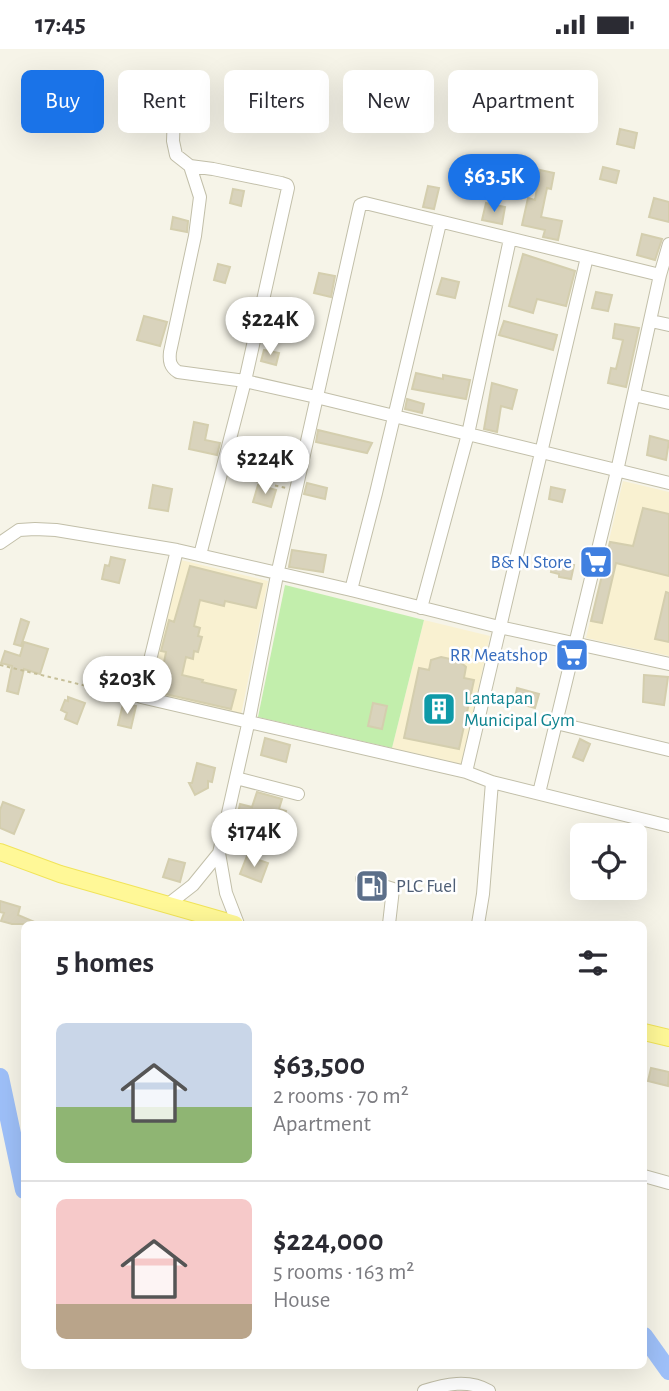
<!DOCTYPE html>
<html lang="en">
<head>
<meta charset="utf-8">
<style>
	body { margin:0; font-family:"Alegreya Sans",sans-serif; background:#f2f2f3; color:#2b2b33; height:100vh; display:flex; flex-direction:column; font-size:26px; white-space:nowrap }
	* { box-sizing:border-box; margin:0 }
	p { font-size:23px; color:#7c7c81 }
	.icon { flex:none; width:38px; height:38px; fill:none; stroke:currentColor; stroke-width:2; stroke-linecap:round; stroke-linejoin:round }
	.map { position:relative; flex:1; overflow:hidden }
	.details { position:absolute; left:21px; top:872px; width:626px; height:448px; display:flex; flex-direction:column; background:#fff; border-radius:10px; box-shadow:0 7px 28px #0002 }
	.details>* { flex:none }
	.hud { position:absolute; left:21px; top:21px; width:628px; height:63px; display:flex; gap:14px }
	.buttons { position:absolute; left:570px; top:774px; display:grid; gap:14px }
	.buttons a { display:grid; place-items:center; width:77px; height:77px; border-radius:10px; background:#fff; box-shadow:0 7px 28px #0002; font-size:35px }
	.price { position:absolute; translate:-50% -60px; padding:0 16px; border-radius:24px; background:#fff; color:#222; font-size:23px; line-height:46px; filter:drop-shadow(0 2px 4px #0008) }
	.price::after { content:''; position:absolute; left:50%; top:42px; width:21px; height:16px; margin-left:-10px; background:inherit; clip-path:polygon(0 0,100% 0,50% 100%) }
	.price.current { background:#1a73e8; color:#fff }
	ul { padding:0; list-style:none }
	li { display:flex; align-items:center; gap:21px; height:175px; padding:0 35px }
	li+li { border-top:2px solid #e1e1e2 }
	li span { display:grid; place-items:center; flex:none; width:196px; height:140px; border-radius:10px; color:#555 }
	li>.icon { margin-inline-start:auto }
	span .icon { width:84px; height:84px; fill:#fffc; stroke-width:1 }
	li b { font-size:30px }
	h2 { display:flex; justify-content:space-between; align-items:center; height:84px; padding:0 35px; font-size:30px }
	.chip { padding:0 24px; border-radius:10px; background:#fff; box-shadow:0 7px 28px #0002; font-size:24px; line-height:63px }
	.chip.current { background:#1a73e8; color:#fff }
	.status { display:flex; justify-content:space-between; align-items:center; height:49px; padding:0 35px; background:#fff; direction:ltr }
	.status svg { height:19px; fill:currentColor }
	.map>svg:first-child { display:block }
	.commercial { fill:#f9f1d1 }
	.green { fill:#c2eeac }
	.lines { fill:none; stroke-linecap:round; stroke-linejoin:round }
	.river { stroke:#9ec0f9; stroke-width:18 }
	.building { fill:#d9d3bc; stroke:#d4ceae; stroke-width:2 }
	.minor-casing { stroke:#c2bfa9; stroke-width:14 }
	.major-casing { stroke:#f1e45a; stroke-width:18 }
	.path { stroke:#c6bf98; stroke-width:2; stroke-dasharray:3.5 3.5; stroke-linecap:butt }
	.minor { stroke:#fff; stroke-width:12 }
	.major { stroke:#fff897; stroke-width:16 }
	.labels { text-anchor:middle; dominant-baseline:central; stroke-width:5; stroke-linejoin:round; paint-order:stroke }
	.shop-label { font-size:19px; fill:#366cbe; stroke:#fff; text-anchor:end }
	.culture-label { font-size:19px; fill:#0d838f; stroke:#fff; text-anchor:start }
	.service-label { font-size:19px; fill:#4e5e75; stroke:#fff; text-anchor:start }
</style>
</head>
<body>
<div class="status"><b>17:45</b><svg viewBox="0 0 49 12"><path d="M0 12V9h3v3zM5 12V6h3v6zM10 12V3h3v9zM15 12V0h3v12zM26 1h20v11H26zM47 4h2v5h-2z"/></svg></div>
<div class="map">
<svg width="669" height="1342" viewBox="0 0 669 1342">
	<rect width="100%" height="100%" fill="#f6f4e8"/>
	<path class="commercial" d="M623 432 669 443V607L586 589Z
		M181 511 268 532 241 666 149 645Z
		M424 571 490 587 461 717 392 699Z"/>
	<path class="green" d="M285 536 424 571 392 699 258 668Z"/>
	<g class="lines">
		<path class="river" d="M0 1028 24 1141
			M644 1287 669 1322"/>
	</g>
	<path class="building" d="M620 80 637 84 634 99 617 95Z
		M603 118 619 122 616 134 600 130Z
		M540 121 554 124 551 140 547 139 541 168 562 172 558 191 543 188 545 181 522 176 528 149 535 151Z
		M428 137 439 139 434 160 423 158Z
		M233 140 244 142 241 157 230 154Z
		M654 149 669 153V173L649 168Z
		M486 154 505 158 502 175 482 171Z
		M173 168 188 172 187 183 171 180Z
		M642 185 662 190 655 211 637 206Z
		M523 205 575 222 566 257 537 250 533 264 509 257Z
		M218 215 230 218 225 234 214 231Z
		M319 224 335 227 331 248 314 244Z
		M442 229 459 233 455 249 437 245Z
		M596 243 612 246 608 262 592 259Z
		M144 267 167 273 160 297 137 291Z
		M504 272 557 286 553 301 499 286Z
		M615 275 639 279 626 338 608 334 611 319 616 320 623 291 613 289Z
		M264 301 279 304 276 316 261 312Z
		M416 324 443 330V326L470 331 466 350 412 340Z
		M492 334 517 341 512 360 501 357 497 383 484 380Z
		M407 350 424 355 422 364 405 360Z
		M194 373 208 376 205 391 220 394 217 406 189 400Z
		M318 381 372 394 367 404 316 393Z
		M650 387 669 392 666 411 647 406Z
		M307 434 327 439 325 450 304 445Z
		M153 436 172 440 168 462 149 459Z
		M258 436 276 441 271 458 253 453Z
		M551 438 565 441 562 453 549 450Z
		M643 459 669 465V527L616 514 602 574 591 572 610 493 633 497Z
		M292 501 326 506 323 523 289 518Z
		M111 508 125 511 119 534 102 530 105 516 109 517Z
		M553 512 574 516 571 530 559 528V525L551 523Z
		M190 517 262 535 256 559 225 552 224 557 200 551 194 577 200 579 198 587 202 588 198 603 194 602 193 610 186 608 182 626 203 631 202 633 236 641 231 660 152 642 157 623 162 624 166 603 161 602 169 571 174 573Z
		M666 543 669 544V593L655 590Z
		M21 570 29 573 21 597 14 595Z
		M24 593 48 600 40 625 24 620 18 645 7 642 12 617 1 614 5 602 20 607Z
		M441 608 459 612 466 618 464 629 474 631 459 700 404 689 419 619 429 621 431 611Z
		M644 626 668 628 664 656 643 653Z
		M517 639 539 645 535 659 514 653Z
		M68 648 85 654 77 675 65 670 67 664 61 661 65 651 68 652Z
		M373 654 387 657 382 680 368 677Z
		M123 655 136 657 131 679 118 676Z
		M265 689 290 696 286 713 261 706Z
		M580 690 590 695 583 712 573 708Z
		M197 714 215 719 212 733 208 732V739L195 746 189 734H192Z
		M257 743 282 750 279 760 286 762 281 781 237 768 240 755 252 758Z
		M3 753 24 761 14 785 0 779V761Z
		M247 807 268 814 261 833 240 825Z
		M169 810 185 814 180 833 163 828Z
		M0 852 20 858 18 866 39 875H12L1 872 4 864 0 863Z
		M651 1019 669 1023 668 1037 648 1032Z"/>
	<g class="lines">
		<defs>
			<path id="minor" d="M175 40 173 92 176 106 190 117 200 148 195 187 170 303C169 312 170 318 178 323L245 332 316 348 669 434
				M190 117 213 120 281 134 287 136 288 139 245 332 200 506
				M651 272 669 276
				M634 346 669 354
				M0 494 19 481 35 480 56 481 177 501 351 541 499 578 669 615
				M177 501 141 648 466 723 492 733 669 777
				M351 541 376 444 440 174
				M421 559 468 385 510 190
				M556 674 669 701
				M466 723 587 208
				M236 729 298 745
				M539 744 617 422 660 226 669 195
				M362 830 393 840 389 875
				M166 857 193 836 219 804
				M238 875 226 844 219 804 249 671 277 526 360 156 365 154 660 226
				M478 875 483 845 492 733
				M644 1127 669 1134
				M424 1342C445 1335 469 1330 489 1342"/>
			<path id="major" d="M0 803 60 825 235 875
				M644 983 669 989"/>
		</defs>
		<use href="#minor" class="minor-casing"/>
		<use href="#major" class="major-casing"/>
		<path class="path" d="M234 427 286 439
			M0 616 128 647"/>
		<use href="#minor" class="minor"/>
		<use href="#major" class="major"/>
	</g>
	<defs>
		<symbol id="supermarket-square" viewBox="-11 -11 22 22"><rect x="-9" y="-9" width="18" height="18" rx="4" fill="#3f7fe0" stroke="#fff"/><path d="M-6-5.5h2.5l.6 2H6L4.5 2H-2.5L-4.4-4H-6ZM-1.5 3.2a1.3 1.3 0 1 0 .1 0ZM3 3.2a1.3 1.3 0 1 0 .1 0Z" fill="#fff"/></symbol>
		<symbol id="building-square" viewBox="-11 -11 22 22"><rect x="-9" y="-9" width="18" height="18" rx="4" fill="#0f9aa8" stroke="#fff"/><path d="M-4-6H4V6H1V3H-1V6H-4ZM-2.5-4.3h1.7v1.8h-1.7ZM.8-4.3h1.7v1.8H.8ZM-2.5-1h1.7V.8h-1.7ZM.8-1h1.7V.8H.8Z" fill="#fff"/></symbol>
		<symbol id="fuel-square" viewBox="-11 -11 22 22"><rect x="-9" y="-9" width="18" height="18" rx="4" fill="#5c6f8a" stroke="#fff"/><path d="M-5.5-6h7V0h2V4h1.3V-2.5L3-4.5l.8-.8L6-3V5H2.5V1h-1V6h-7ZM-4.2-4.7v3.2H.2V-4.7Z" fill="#fff"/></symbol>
	</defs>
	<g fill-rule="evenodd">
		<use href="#supermarket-square" x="577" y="494" width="38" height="38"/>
		<use href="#supermarket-square" x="553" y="587" width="38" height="38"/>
		<use href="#building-square" x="420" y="641" width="38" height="38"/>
		<use href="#fuel-square" x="353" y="818" width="38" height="38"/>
	</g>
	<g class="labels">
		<g class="shop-label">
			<text x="572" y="513">B&amp; N Store</text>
			<text x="548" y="606">RR Meatshop</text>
		</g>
		<g class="culture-label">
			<text x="464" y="649">Lantapan<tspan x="464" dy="22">Municipal Gym</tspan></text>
		</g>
		<g class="service-label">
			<text x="396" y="837">PLC Fuel</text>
		</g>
	</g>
</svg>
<div class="buttons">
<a><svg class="icon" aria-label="locate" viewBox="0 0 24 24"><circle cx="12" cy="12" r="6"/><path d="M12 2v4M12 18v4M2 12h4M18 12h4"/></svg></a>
</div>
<b class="price current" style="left:494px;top:165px">$63.5K</b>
<b class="price" style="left:270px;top:308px">$224K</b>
<b class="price" style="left:265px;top:447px">$224K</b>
<b class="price" style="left:127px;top:667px">$203K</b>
<b class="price" style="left:254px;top:820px">$174K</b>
<div class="hud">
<a class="chip current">Buy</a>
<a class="chip">Rent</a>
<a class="chip">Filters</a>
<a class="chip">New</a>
<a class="chip">Apartment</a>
</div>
<section class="details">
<h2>5 homes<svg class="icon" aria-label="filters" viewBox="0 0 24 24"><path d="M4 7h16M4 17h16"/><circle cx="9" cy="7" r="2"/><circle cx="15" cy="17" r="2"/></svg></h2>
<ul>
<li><span style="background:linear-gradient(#c9d6e8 60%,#8fb573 0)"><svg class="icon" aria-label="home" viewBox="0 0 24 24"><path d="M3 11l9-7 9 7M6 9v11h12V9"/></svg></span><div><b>$63,500</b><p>2 rooms · 70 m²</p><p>Apartment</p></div></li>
<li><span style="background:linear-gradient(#f6c9c9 75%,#b9a48a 0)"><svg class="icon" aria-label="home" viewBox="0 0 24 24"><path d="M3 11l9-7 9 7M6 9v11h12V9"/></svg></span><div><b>$224,000</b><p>5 rooms · 163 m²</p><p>House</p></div></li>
</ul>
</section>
</div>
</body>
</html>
